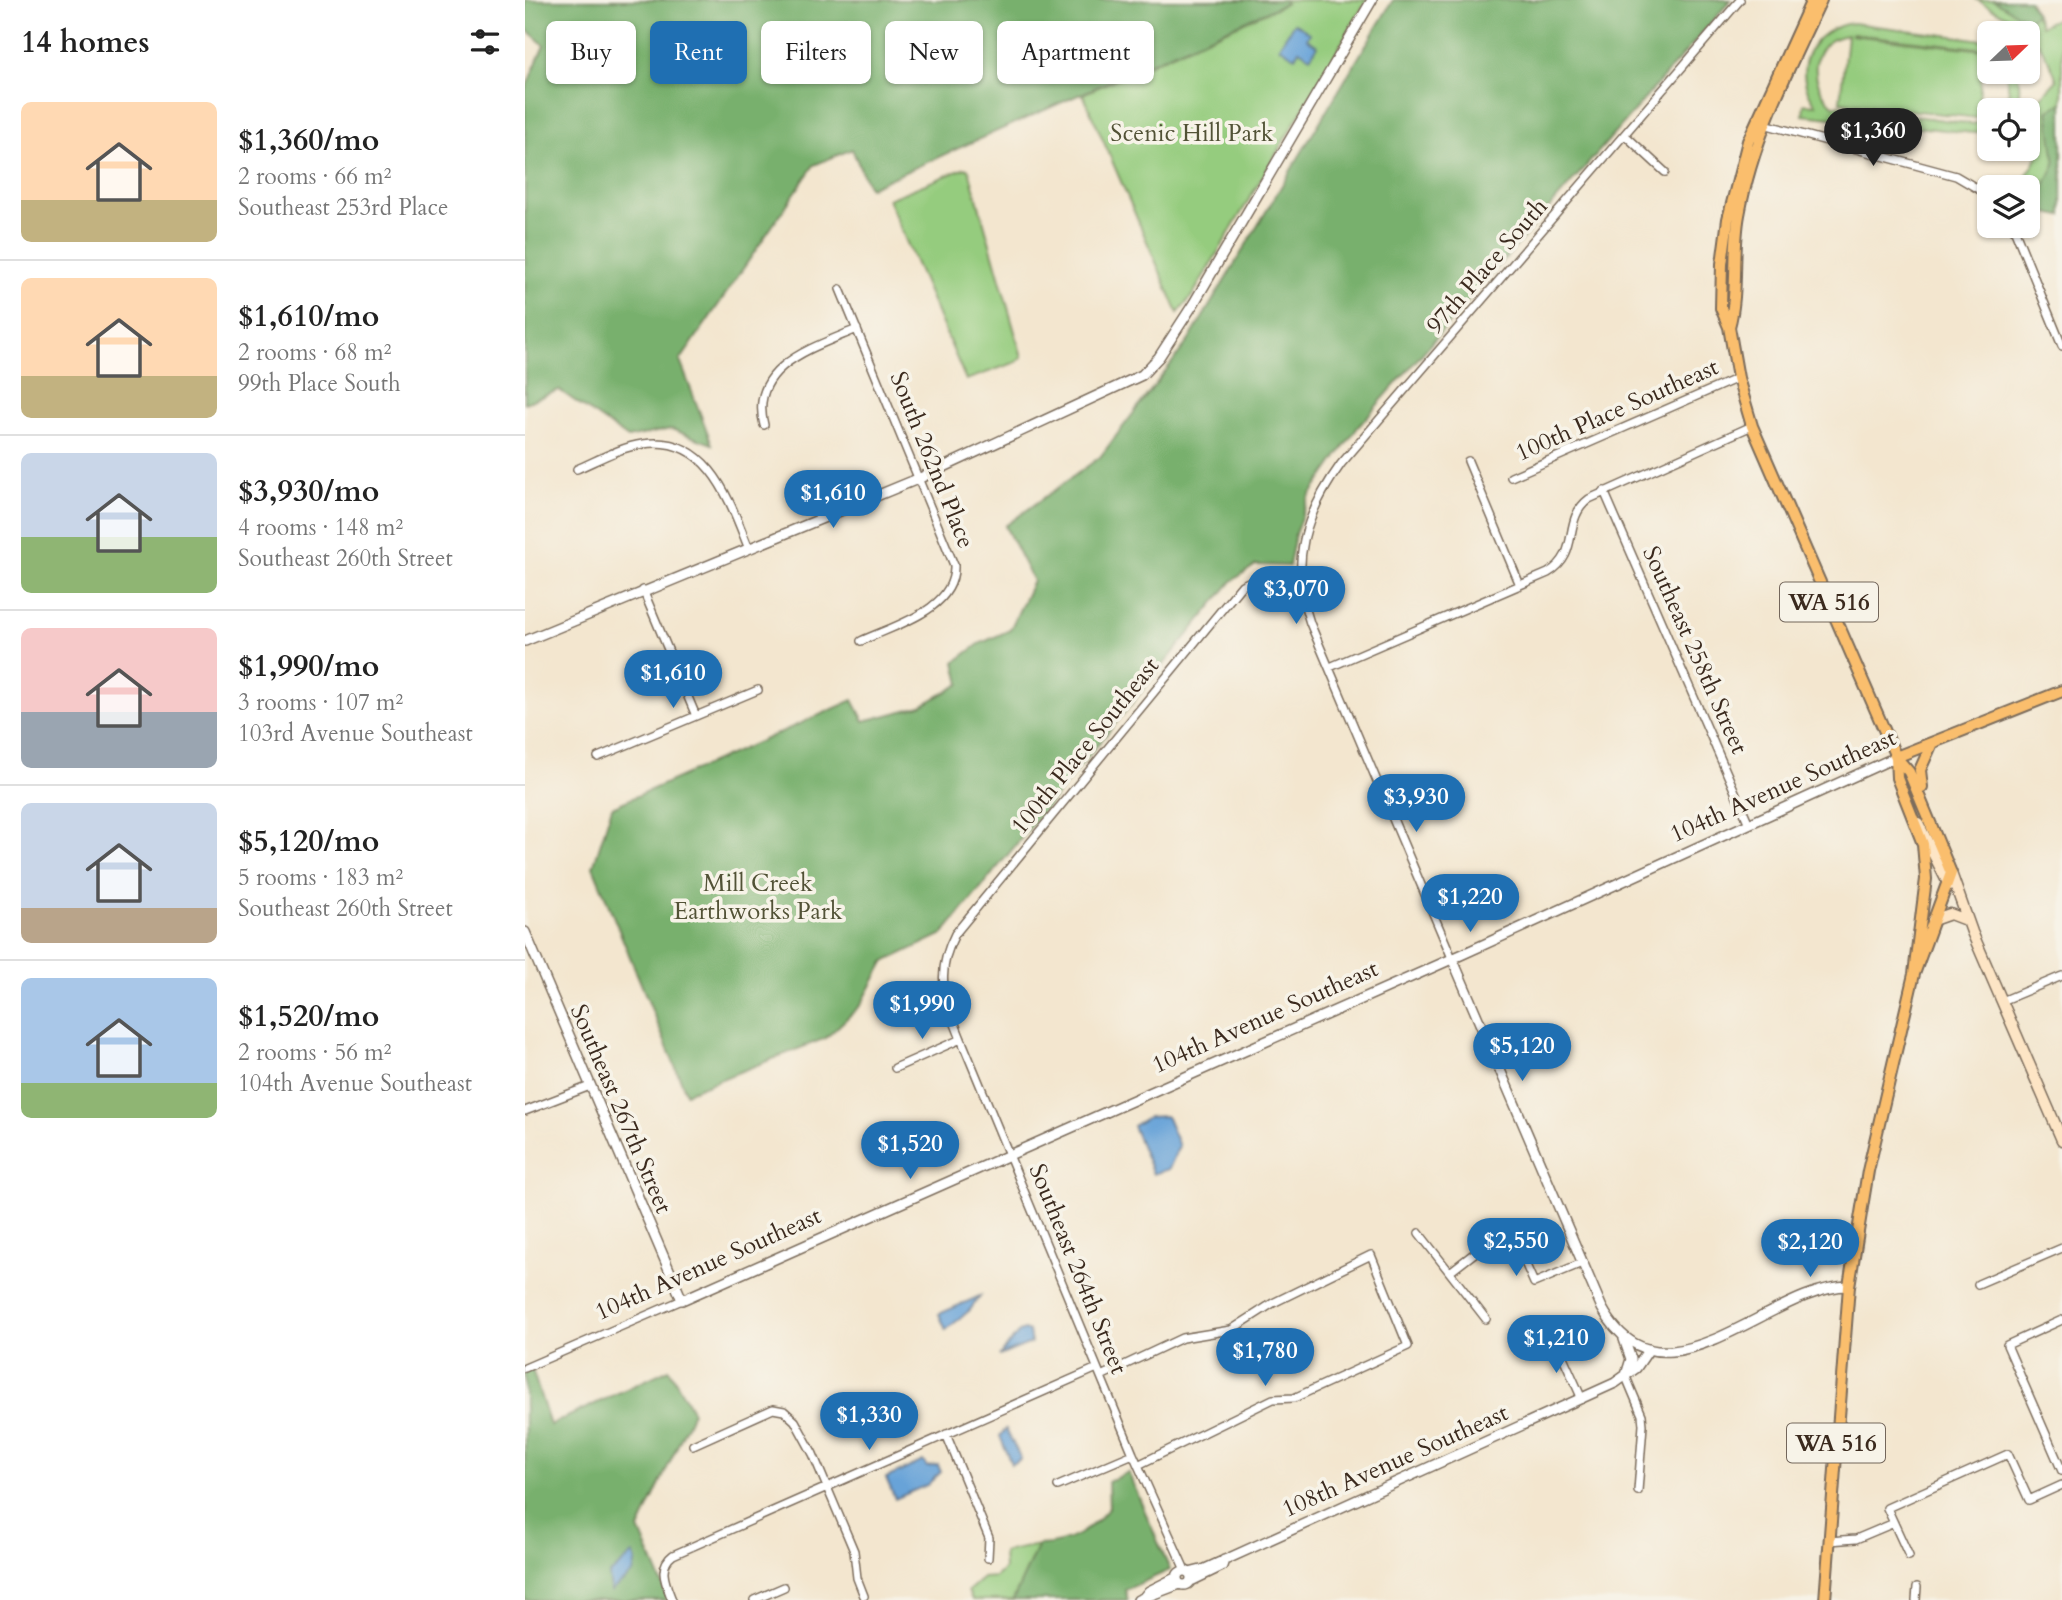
<!DOCTYPE html>
<html lang="en">
<head>
<meta charset="utf-8">
<style>
	body { margin:0; font-family:Cardo,serif; background:#f6f6f6; color:#222; height:100vh; display:flex; flex-direction:column; font-size:26px; white-space:nowrap }
	* { box-sizing:border-box; margin:0 }
	p { font-size:23px; color:#767676 }
	.icon { flex:none; width:38px; height:38px; fill:none; stroke:currentColor; stroke-width:2; stroke-linecap:round; stroke-linejoin:round }
	.map { position:relative; flex:1; overflow:hidden }
	.side { display:flex; flex-direction:column; background:#fff; width:525px }
	.side>* { flex:none }
	.top-card { position:absolute; left:21px; top:21px; width:665px; height:63px; display:flex; gap:14px }
	.needle { width:46px; rotate:67deg }
	.tools { position:absolute; left:1452px; top:21px; display:grid; gap:14px }
	.tools a { display:grid; place-items:center; width:63px; height:63px; border-radius:10px; background:#fff; box-shadow:0 2px 5px #0004; font-size:35px }
	.price { position:absolute; translate:-50% -60px; padding:0 16px; border-radius:24px; background:#1f6fb2; color:#fff; font-size:23px; line-height:46px; filter:drop-shadow(0 2px 4px #0008) }
	.price::after { content:''; position:absolute; left:50%; top:42px; width:21px; height:16px; margin-left:-10px; background:inherit; clip-path:polygon(0 0,100% 0,50% 100%) }
	.price.selected { background:#222; color:#fff }
	ul { padding:0; list-style:none }
	li { display:flex; align-items:center; gap:21px; height:175px; padding:0 21px }
	li+li { border-top:2px solid #e0e0e0 }
	li span { display:grid; place-items:center; flex:none; width:196px; height:140px; border-radius:10px; color:#555 }
	li>.icon { margin-inline-start:auto }
	span .icon { width:84px; height:84px; fill:#fffc; stroke-width:1 }
	li b { font-size:30px }
	h2 { display:flex; justify-content:space-between; align-items:center; height:84px; padding:0 21px; font-size:30px }
	.chip { padding:0 24px; border-radius:10px; background:#fff; box-shadow:0 2px 5px #0004; font-size:24px; line-height:63px }
	.chip.selected { background:#1f6fb2; color:#fff }
	main { display:flex; flex:1; min-height:0 }
	.map>svg:first-child { display:block }
	.green { fill:#95cc7e; stroke:#687b4e; stroke-width:2; fill-rule:evenodd }
	.forest { fill:#78b06d; stroke:#5a6d46; stroke-width:2 }
	.water { fill:#67a3d8; stroke:#51667b; stroke-width:2 }
	.lines { fill:none; stroke-linecap:round; stroke-linejoin:round }
	.minor-casing { stroke:#7b6c5c; stroke-width:10 }
	.tertiary-casing { stroke:#7b6c5c; stroke-width:12 }
	.secondary-casing { stroke:#7b6c5c; stroke-width:13 }
	.primary-casing { stroke:#7b6c5c; stroke-width:14 }
	.minor { stroke:#fff; stroke-width:7 }
	.tertiary { stroke:#fff; stroke-width:9 }
	.secondary { stroke:#fde5c5; stroke-width:10 }
	.primary { stroke:#fabe6d; stroke-width:10 }
	.labels { text-anchor:middle; dominant-baseline:central; stroke-width:7; stroke-linejoin:round; paint-order:stroke }
	.shield { fill:#f7f3e8; stroke:#73665b; stroke-width:2 }
	.shield-label { font-size:23px; font-weight:bold; fill:#3b2a1e }
	.park-label { font-size:24px; fill:#525236; stroke:#f7f3e8 }
	.street-label { font-size:24px; fill:#3b2a1e; stroke:#f7f3e8 }
</style>
</head>
<body>
<main>
<section class="side">
<h2>14 homes<svg class="icon" aria-label="filters" viewBox="0 0 24 24"><path d="M4 7h16M4 17h16"/><circle cx="9" cy="7" r="2"/><circle cx="15" cy="17" r="2"/></svg></h2>
<ul>
<li><span style="background:linear-gradient(#ffd9b3 70%,#c2b280 0)"><svg class="icon" aria-label="home" viewBox="0 0 24 24"><path d="M3 11l9-7 9 7M6 9v11h12V9"/></svg></span><div><b>$1,360/mo</b><p>2 rooms · 66 m²</p><p>Southeast 253rd Place</p></div></li>
<li><span style="background:linear-gradient(#ffd9b3 70%,#c2b280 0)"><svg class="icon" aria-label="home" viewBox="0 0 24 24"><path d="M3 11l9-7 9 7M6 9v11h12V9"/></svg></span><div><b>$1,610/mo</b><p>2 rooms · 68 m²</p><p>99th Place South</p></div></li>
<li><span style="background:linear-gradient(#c9d6e8 60%,#8fb573 0)"><svg class="icon" aria-label="home" viewBox="0 0 24 24"><path d="M3 11l9-7 9 7M6 9v11h12V9"/></svg></span><div><b>$3,930/mo</b><p>4 rooms · 148 m²</p><p>Southeast 260th Street</p></div></li>
<li><span style="background:linear-gradient(#f6c9c9 60%,#9aa5b1 0)"><svg class="icon" aria-label="home" viewBox="0 0 24 24"><path d="M3 11l9-7 9 7M6 9v11h12V9"/></svg></span><div><b>$1,990/mo</b><p>3 rooms · 107 m²</p><p>103rd Avenue Southeast</p></div></li>
<li><span style="background:linear-gradient(#c9d6e8 75%,#b9a48a 0)"><svg class="icon" aria-label="home" viewBox="0 0 24 24"><path d="M3 11l9-7 9 7M6 9v11h12V9"/></svg></span><div><b>$5,120/mo</b><p>5 rooms · 183 m²</p><p>Southeast 260th Street</p></div></li>
<li><span style="background:linear-gradient(#a9c7e8 75%,#8fb573 0)"><svg class="icon" aria-label="home" viewBox="0 0 24 24"><path d="M3 11l9-7 9 7M6 9v11h12V9"/></svg></span><div><b>$1,520/mo</b><p>2 rooms · 56 m²</p><p>104th Avenue Southeast</p></div></li>
</ul>
</section>
<div class="map">
<svg width="1537" height="1600" viewBox="0 0 1537 1600">
	<rect width="100%" height="100%" fill="#f7f3e8"/>
	<filter id="ink" filterUnits="userSpaceOnUse"><feTurbulence type="fractalNoise" baseFrequency=".0143" numOctaves="2"/><feDisplacementMap in="SourceGraphic" scale="14" xChannelSelector="R" yChannelSelector="G"/><feConvolveMatrix kernelMatrix="1 2 1 2 8 2 1 2 1" color-interpolation-filters="sRGB"/></filter>
	<filter id="wash" filterUnits="userSpaceOnUse"><feTurbulence type="fractalNoise" baseFrequency=".00686" numOctaves="4" result="noise"/><feDisplacementMap in="SourceGraphic" scale="28" xChannelSelector="R" yChannelSelector="G"/><feGaussianBlur stdDeviation="1.57" result="paint"/><feColorMatrix in="noise" values="0 0 0 0 0 0 0 0 0 0 0 0 0 0 0 0 0 1.4 0 .05"/><feComposite in="paint" operator="in"/></filter>
	<g filter="url(#wash)">
		<rect width="100%" height="100%" fill="#f3e6cf"/>
		<path class="green" d="M759 0H842L667 296 653 313 558 94 760 4Z
			M1452 0H1504L1516 26 1537 16V216L1503 208V187H1493C1520 151 1516 152 1504 110L1532 80C1513 29 1496 25 1452 0Z
			M1328 23 1465 41V52L1459 50 1452 118 1315 102 1322 35C1283 41 1283 83 1308 105L1448 124 1465 119V130L1448 133 1278 115 1279 104 1291 105C1264 70 1286 28 1328 23ZM1329 34 1453 48 1459 50 1325 35Z
			M1481 72H1492C1496 85 1495 98 1488 110H1475L1484 92Z
			M440 168 444 170 497 357 492 362 441 380 363 199Z
			M513 1545 488 1600H447L443 1591 458 1578 470 1577 479 1569 478 1552Z"/>
		<path class="forest" d="M0 0H759L761 3 344 188 327 149 289 165 155 361 187 444 146 429 103 438 34 390 0 403V90L19 45 0 28Z
			M868 0H1206L833 427 784 497 770 534 764 566 731 565 707 581 418 934 359 962 336 1005 301 1038 161 1093 68 867 87 807 328 700 339 721 396 706 435 684 430 662 454 644 485 630 508 581 480 526 575 457 664 340Z
			M1468 0H1504L1511 14 1503 20Z
			M1537 103V216H1536L1508 210 1530 164 1523 110Z
			M6 1366 25 1425 144 1369 168 1412 114 1529 144 1600H0V1368Z
			M603 1472 645 1570 600 1590 603 1600H488L513 1545C545 1544 564 1531 584 1508L583 1482Z"/>
		<path class="water" d="M769 23 785 33 782 39 793 46 785 57 774 50 770 57 754 47Z
			M641 1116 654 1146 644 1169 628 1174 608 1126 623 1117Z
			M455 1296 445 1310 421 1330 414 1314Z
			M499 1330 504 1332 506 1343 474 1356 494 1332Z
			M481 1429 496 1459 486 1464 475 1436Z
			M398 1461 402 1467 413 1465 416 1472 402 1485 370 1499 361 1478Z
			M108 1554 111 1560 108 1573 86 1591 84 1575Z"/>
	</g>
	<g filter="url(#ink)">
		<g class="lines">
			<defs>
				<path id="minor" d="M1239 124 1431 176 1465 196
					M1100 135 1140 172
					M1488 226 1537 346
					M315 289 429 565C431 610 370 625 336 641
					M239 425C223 366 290 347 332 329
					M943 461 995 585
					M52 469C73 460 96 447 118 444 184 434 205 502 224 549
					M986 477 1213 378
					M1079 491 1224 824
					M118 590 171 716
					M805 667 1023 573C1057 553 1036 520 1064 499L1227 426
					M73 757 233 690
					M927 958 785 623C764 562 780 514 816 464L1215 0
					M1477 1001 1537 976
					M370 1068 436 1039
					M0 1111 65 1086
					M894 1233 961 1319
					M925 1272 960 1245 987 1233 1009 1283 1057 1263
					M1453 1284 1537 1248
					M1537 1320 1482 1345 1537 1471
					M1030 1339 1057 1399
					M0 1368 157 1300
					M576 1376 657 1338 706 1330 748 1303 846 1255 883 1346 769 1398 748 1399 613 1465
					M1101 1377 1117 1415 1118 1425 1113 1491
					M421 1434 464 1538 463 1558
					M168 1445 248 1409 259 1411 270 1421 288 1454 329 1551 332 1578 339 1596
					M533 1486 608 1454
					M1304 1541 1331 1539 1369 1523
					M1384 1556 1362 1508 1483 1454 1504 1500 1537 1485
					M660 1570 608 1454 436 1039C420 999 409 975 430 934L717 585 735 577 774 574
					M147 1600C141 1584 132 1567 148 1555L572 1368
					M229 1600 259 1587
					M1391 1600 1392 1587"/>
				<path id="tertiary" d="M0 641 395 478 617 375 634 357 669 303 847 0
					M0 932 157 1300 938 954 1371 757
					M927 958 1077 1308C1137 1417 1244 1286 1324 1286
					M1099 1339 1106 1359 1101 1375
					M652 1578a7 7 0 1 1 14 0a7 7 0 1 1-14 0Z
					M664 1573 680 1569 1090 1383 1111 1368 1124 1349
					M666 1581 697 1566 699 1560
					M619 1597 624 1591 652 1577
					M613 1600 655 1584"/>
				<path id="secondary" d="M1393 823 1424 885
					M1426 873 1447 932 1537 1140
					M1408 920 1425 914 1438 919"/>
				<path id="primary" d="M1287 0 1223 141 1203 219 1197 264 1196 308 1204 327 1213 378 1227 426 1371 757 1384 772 1426 873 1389 974
					M1204 327C1214 291 1207 252 1214 215 1228 138 1263 70 1296 0
					M1371 757 1537 691
					M1397 787 1395 770 1407 743
					M1300 1600 1324 1286 1343 1171 1389 974 1401 879 1398 844 1372 778 1371 757"/>
			</defs>
			<use href="#minor" class="minor-casing"/>
			<use href="#tertiary" class="tertiary-casing"/>
			<use href="#secondary" class="secondary-casing"/>
			<use href="#primary" class="primary-casing"/>
			<use href="#minor" class="minor"/>
			<use href="#tertiary" class="tertiary"/>
			<use href="#secondary" class="secondary"/>
			<use href="#primary" class="primary"/>
		</g>
	</g>
	<g class="labels">
		<g class="shield">
			<rect x="1255" y="582.5" width="98" height="39" rx="5"/>
			<rect x="1262" y="1423.5" width="98" height="39" rx="5"/>
		</g>
		<g class="shield-label">
			<text x="1304" y="602">WA 516</text>
			<text x="1311" y="1443">WA 516</text>
		</g>
		<g class="park-label">
			<text x="667" y="133">Scenic Hill Park</text>
			<text x="233" y="883">Mill Creek<tspan x="233" dy="28">Earthworks Park</tspan></text>
		</g>
		<g class="street-label">
			<text transform="translate(962 266) rotate(-49)">97th Place South</text>
			<text transform="translate(1092 410) rotate(-24)">100th Place Southeast</text>
			<text transform="translate(407 460) rotate(68)">South 262nd Place</text>
			<text transform="translate(1170 650) rotate(66)">Southeast 258th Street</text>
			<text transform="translate(560 746) rotate(-51)">100th Place Southeast</text>
			<text transform="translate(1258 786) rotate(-24)">104th Avenue Southeast</text>
			<text transform="translate(740 1017) rotate(-24)">104th Avenue Southeast</text>
			<text transform="translate(96 1109) rotate(67)">Southeast 267th Street</text>
			<text transform="translate(183 1264) rotate(-24)">104th Avenue Southeast</text>
			<text transform="translate(553 1269) rotate(68)">Southeast 264th Street</text>
			<text transform="translate(870 1461) rotate(-24)">108th Avenue Southeast</text>
		</g>
	</g>
</svg>
<div class="tools">
<a><svg class="needle" viewBox="-14 -14 28 28"><path d="M0-13l5 13h-10z" fill="#e53935"/><path d="M0 13l5-13h-10z" fill="#767676"/></svg></a>
<a><svg class="icon" aria-label="locate" viewBox="0 0 24 24"><circle cx="12" cy="12" r="6"/><path d="M12 2v4M12 18v4M2 12h4M18 12h4"/></svg></a>
<a><svg class="icon" aria-label="layers" viewBox="0 0 24 24"><path d="M12 4l9 5-9 5-9-5zM3 14l9 5 9-5"/></svg></a>
</div>
<b class="price selected" style="left:1348px;top:168px">$1,360</b>
<b class="price" style="left:308px;top:530px">$1,610</b>
<b class="price" style="left:771px;top:626px">$3,070</b>
<b class="price" style="left:148px;top:710px">$1,610</b>
<b class="price" style="left:891px;top:834px">$3,930</b>
<b class="price" style="left:945px;top:934px">$1,220</b>
<b class="price" style="left:397px;top:1041px">$1,990</b>
<b class="price" style="left:997px;top:1083px">$5,120</b>
<b class="price" style="left:385px;top:1181px">$1,520</b>
<b class="price" style="left:991px;top:1278px">$2,550</b>
<b class="price" style="left:1285px;top:1279px">$2,120</b>
<b class="price" style="left:1031px;top:1375px">$1,210</b>
<b class="price" style="left:740px;top:1388px">$1,780</b>
<b class="price" style="left:344px;top:1452px">$1,330</b>
<div class="top-card">
<a class="chip">Buy</a>
<a class="chip selected">Rent</a>
<a class="chip">Filters</a>
<a class="chip">New</a>
<a class="chip">Apartment</a>
</div>
</div>
</main>
</body>
</html>
